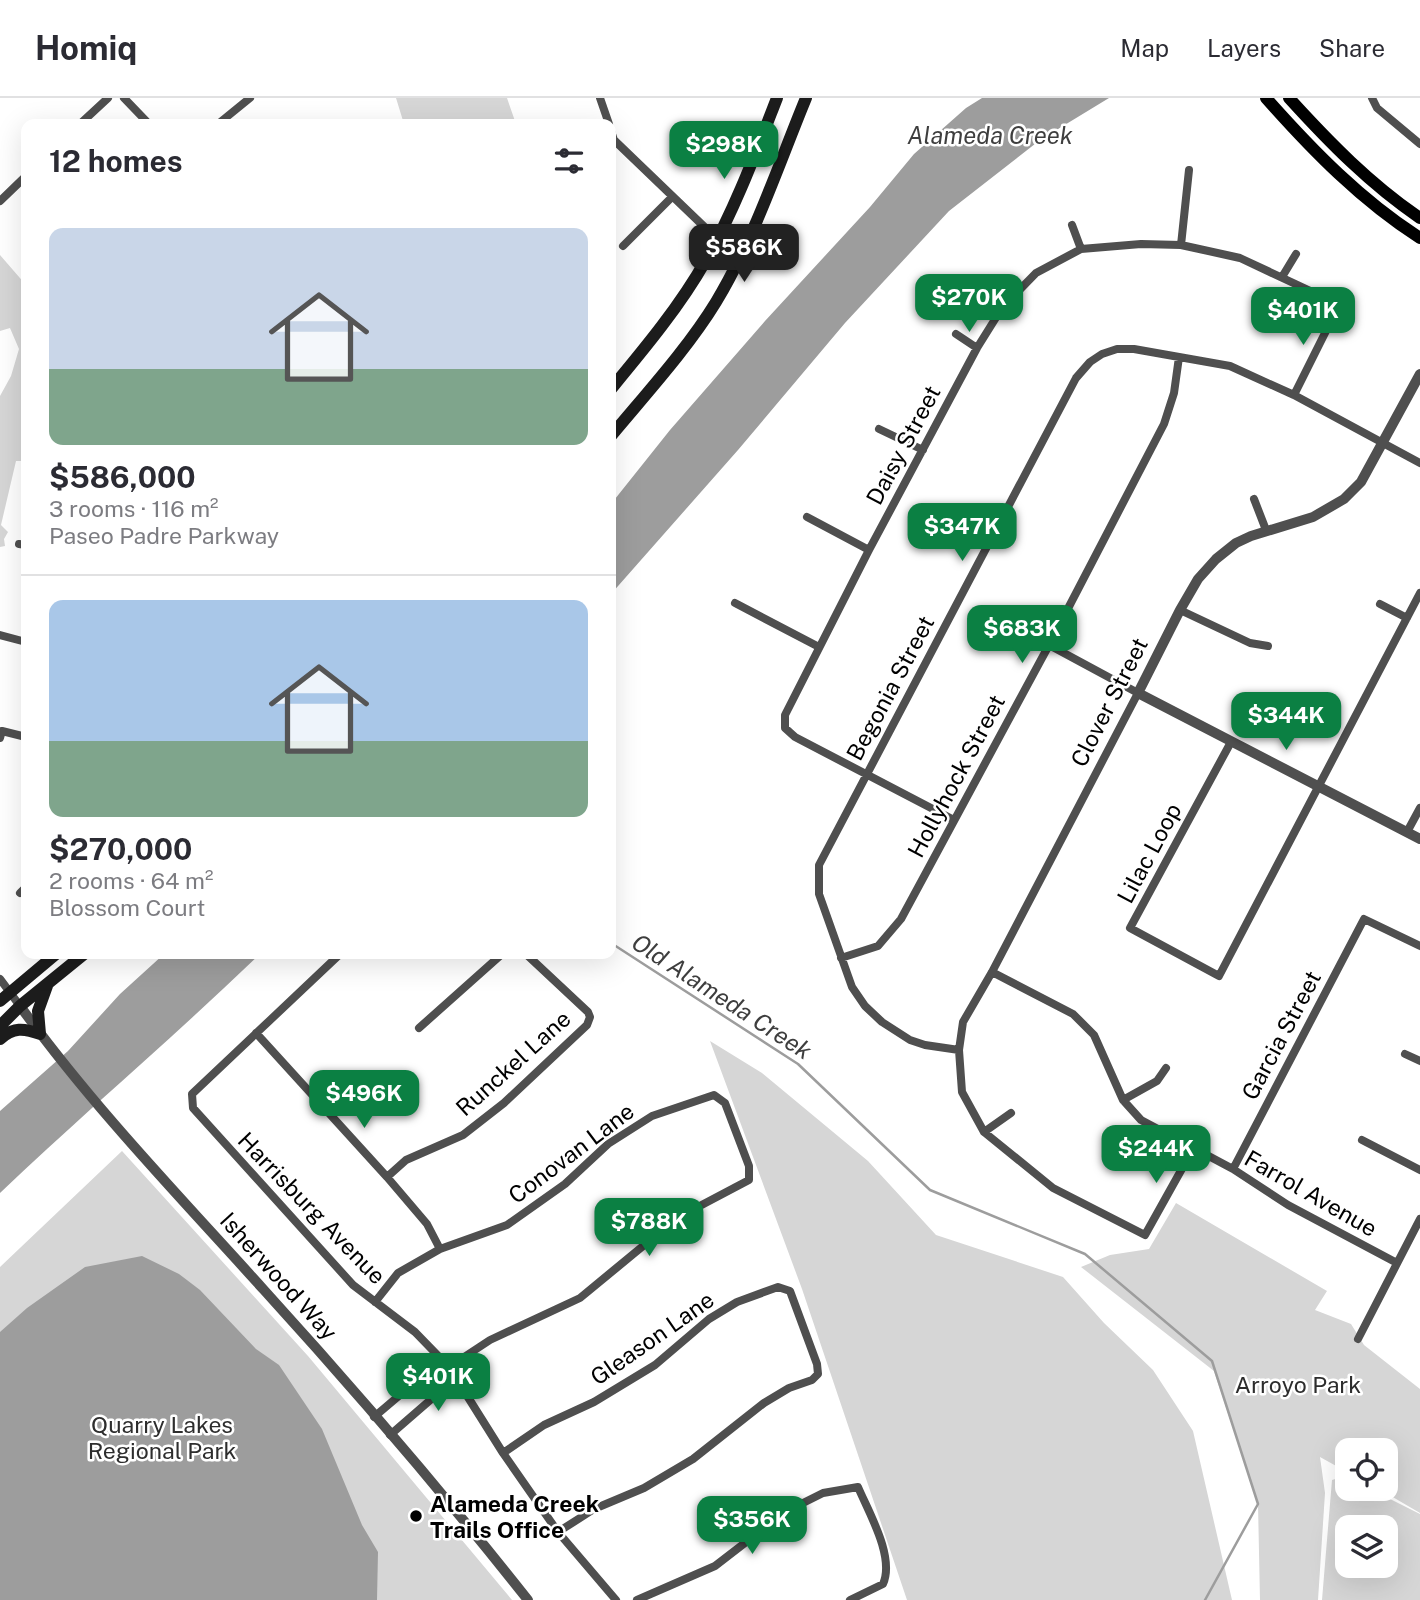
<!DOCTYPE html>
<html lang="en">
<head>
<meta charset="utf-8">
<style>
	body { margin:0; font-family:"Public Sans",sans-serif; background:#f2f2f3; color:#2b2b33; height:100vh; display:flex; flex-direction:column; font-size:26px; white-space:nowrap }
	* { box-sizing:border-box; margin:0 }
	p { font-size:23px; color:#7c7c81 }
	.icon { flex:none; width:38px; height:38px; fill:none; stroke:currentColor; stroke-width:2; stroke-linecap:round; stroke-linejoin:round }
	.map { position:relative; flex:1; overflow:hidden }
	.drawer { position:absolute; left:21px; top:21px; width:595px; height:840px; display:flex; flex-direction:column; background:#fff; border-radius:14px; box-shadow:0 7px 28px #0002 }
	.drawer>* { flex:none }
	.fabs { position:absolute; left:1335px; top:1340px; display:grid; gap:14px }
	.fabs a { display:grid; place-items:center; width:63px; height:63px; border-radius:14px; background:#fff; box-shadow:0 7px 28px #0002; font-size:35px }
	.price { position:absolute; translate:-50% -60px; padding:0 16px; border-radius:14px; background:#0b8043; color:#fff; font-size:23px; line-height:46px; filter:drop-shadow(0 2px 4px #0008) }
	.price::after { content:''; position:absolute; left:50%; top:42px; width:21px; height:16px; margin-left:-10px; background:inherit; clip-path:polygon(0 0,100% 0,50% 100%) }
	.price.on { background:#222; color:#fff }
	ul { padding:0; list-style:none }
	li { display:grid; align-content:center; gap:14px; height:371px; padding:0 28px }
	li+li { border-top:2px solid #e1e1e2 }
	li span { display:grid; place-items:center; height:217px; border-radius:14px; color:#555 }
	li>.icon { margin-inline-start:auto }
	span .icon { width:126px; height:126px; fill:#fffc; stroke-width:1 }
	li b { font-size:30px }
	h2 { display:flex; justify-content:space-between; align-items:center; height:84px; padding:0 28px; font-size:30px }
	header { display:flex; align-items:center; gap:42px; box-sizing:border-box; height:98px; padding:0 35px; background:#fff; border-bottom:2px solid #e1e1e2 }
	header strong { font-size:33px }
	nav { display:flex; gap:38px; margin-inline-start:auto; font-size:24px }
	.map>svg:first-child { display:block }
	.green { fill:#d6d6d6; fill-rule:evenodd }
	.water { fill:#9d9d9d }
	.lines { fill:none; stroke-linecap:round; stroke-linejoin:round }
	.stream { stroke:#9d9d9d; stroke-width:2.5 }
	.minor { stroke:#4f4f4f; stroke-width:8 }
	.tertiary { stroke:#4f4f4f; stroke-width:10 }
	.secondary { stroke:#1c1c1c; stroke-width:12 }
	.primary { stroke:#000; stroke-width:12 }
	.poi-dot { fill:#000; stroke:#fff; stroke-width:2.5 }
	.labels { text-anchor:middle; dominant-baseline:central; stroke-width:5; stroke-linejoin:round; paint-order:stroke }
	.street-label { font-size:23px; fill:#000; stroke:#fff }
	.park-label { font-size:23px; fill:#2d2d2d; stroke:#fff }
	.poi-label { font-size:23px; font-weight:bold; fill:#000; stroke:#fff; text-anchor:start }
	.water-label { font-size:24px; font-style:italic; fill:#3e3e3e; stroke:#fff }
</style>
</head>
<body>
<header>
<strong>Homiq</strong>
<nav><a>Map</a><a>Layers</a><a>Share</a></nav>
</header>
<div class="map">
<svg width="1420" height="1502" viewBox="0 0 1420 1502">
	<rect width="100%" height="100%" fill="#fff"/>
	<path class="green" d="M396 0H507L516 26H404Z
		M0 157 26 187V320L22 339 26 342V363H16L1 427 8 434 4 441 5 448 0 449V298L11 278 19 251 10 230 0 233Z
		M710 943 762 975 868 1063 936 1137 1063 1179 1104 1225 1153 1272 1193 1333 1232 1502H907L802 1191Z
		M122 1053 308 1258 512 1502H0V1169Z
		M1176 1105 1327 1193 1315 1212 1351 1226 1364 1247 1420 1291V1415L1379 1391H1386V1353H1348L1347 1374 1320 1359 1325 1395 1318 1502H1260L1258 1406 1214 1273 1081 1169 1110 1157 1149 1151Z
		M1345 1378 1347 1380 1348 1391H1370L1420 1416V1502H1322L1332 1382ZM1348 1430H1386V1468H1348Z"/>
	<path class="water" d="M982 0H1109L1040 42 949 113 845 225 738 352 611 496V406L670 332 765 223 870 109 914 56 966 10Z
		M164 856H260C175 938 85 1014 0 1095V1013L68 953 120 896Z
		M142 1158 179 1176 200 1192 256 1251 279 1267 322 1331 362 1427 378 1454 377 1502H0V1234L27 1210 85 1169Z"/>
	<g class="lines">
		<path class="stream" d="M611 845 798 966 930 1092 1085 1156 1212 1263 1258 1406 1205 1502"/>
		<path class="minor" d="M124 0 149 26
			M600 0 609 26
			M1372 0 1377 10 1420 46
			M80 26 108 0
			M218 26 250 0
			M611 33 614 42 717 141 743 151
			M0 103 26 78
			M1072 127 1081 151
			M1181 147 1189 72
			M623 148 672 99
			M1282 179 1296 156
			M956 236 977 250
			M879 331 923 352
			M1254 401 1266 432
			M807 419 869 452
			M19 446 26 447
			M735 505 819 549
			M1380 506 1407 520
			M1180 512 1250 545 1268 548
			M0 537 26 544
			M1049 547 1138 595 992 874 963 924 959 952 962 994 984 1034 1053 1090 1145 1137 1193 1051
			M0 640 2 633 26 639
			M1231 644 1130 830 1219 878 1420 495
			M954 722 795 639 785 630V617L869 452 977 250 1002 210 1036 175 1081 151 1141 146 1181 147 1240 160 1334 204 1337 211 1294 297
			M1407 734 1420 710
			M20 795 26 789
			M340 856 192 996 193 1010 353 1187 415 1234 449 1269 503 1355 558 1434 616 1502
			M841 860 878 848 901 821 1049 547 1164 326 1174 295 1179 259
			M992 874 1073 916 1094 937 1123 1002 1141 1022 1233 1071 1288 1107 1397 1165
			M0 881 20 908
			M419 930 502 856
			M256 935 387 1079 427 1126 440 1151
			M959 952 925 947 910 942 882 924 865 908 852 889 819 796V767L1076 280 1090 264 1102 256 1117 251H1134L1230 268 1294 297 1420 365
			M1405 956 1420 963
			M1123 1002 1157 983 1166 970
			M984 1034 1011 1015
			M1362 1042 1420 1072
			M1233 1071 1364 821 1420 848
			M387 1079 406 1062 463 1037 504 1005 587 927 590 919 588 914 526 856
			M1358 1241 1420 1121
			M374 1319 427 1274 449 1269 490 1242 580 1200 677 1120 749 1082V1068L725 1005 714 997 652 1018 608 1046 565 1086 507 1127 440 1151 398 1175 375 1204
			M390 1337 443 1291 449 1269
			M503 1355 544 1327 594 1304 655 1267 709 1221 737 1204 778 1189 790 1193 817 1266 818 1276 812 1282 789 1290 764 1305 693 1361 644 1390 594 1411 558 1434
			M637 1502 715 1468 785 1414 823 1395 858 1389C869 1415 895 1459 883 1486L850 1502"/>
		<path class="tertiary" d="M1420 276 1361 384 1344 401 1313 419 1251 438 1236 445 1216 461 1198 481 1180 512 1138 595 1420 741
			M20 908C93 1009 181 1100 264 1192 355 1292 444 1396 528 1502"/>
		<path class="secondary" d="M611 291C645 250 680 208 706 162 735 111 756 54 777 0
			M611 338C645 297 688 250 716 204 754 141 778 68 806 0
			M0 903 56 856
			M0 928 20 908 84 856
			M0 941C13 929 24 930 40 936L38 913 47 888"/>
		<path class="primary" d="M1266 0C1313 53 1361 102 1420 140
			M1289 0C1329 44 1370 86 1420 120"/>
	</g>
	<circle class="poi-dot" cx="416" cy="1418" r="7"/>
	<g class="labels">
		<g class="street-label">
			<text transform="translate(903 347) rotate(-62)">Daisy Street</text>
			<text transform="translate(890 590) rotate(-62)">Begonia Street</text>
			<text transform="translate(1109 604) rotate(-63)">Clover Street</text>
			<text transform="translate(956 678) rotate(-62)">Hollyhock Street</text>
			<text transform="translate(1149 755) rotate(-62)">Lilac Loop</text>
			<text transform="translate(1281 937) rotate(-62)">Garcia Street</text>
			<text transform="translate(513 965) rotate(-42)">Runckel Lane</text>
			<text transform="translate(571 1055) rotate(-37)">Conovan Lane</text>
			<text transform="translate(1311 1095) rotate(30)">Farrol Avenue</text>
			<text transform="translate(312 1110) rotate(46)">Harrisburg Avenue</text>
			<text transform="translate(279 1178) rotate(48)">Isherwood Way</text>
			<text transform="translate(652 1240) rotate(-35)">Gleason Lane</text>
		</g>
		<g class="park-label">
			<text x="1298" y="1286">Arroyo Park</text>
			<text x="162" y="1326">Quarry Lakes<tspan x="162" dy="26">Regional Park</tspan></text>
		</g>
		<g class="poi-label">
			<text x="430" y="1405">Alameda Creek<tspan x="430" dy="26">Trails Office</tspan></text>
		</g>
		<g class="water-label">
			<text x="990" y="37">Alameda Creek</text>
			<text transform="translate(722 898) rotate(33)">Old Alameda Creek</text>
		</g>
	</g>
</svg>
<div class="fabs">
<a><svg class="icon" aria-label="locate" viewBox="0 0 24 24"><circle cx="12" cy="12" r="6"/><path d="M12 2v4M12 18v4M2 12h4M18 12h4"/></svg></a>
<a><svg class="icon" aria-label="layers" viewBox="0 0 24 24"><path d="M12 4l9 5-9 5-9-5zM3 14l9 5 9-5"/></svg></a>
</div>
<b class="price" style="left:724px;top:83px">$298K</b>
<b class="price on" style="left:744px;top:186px">$586K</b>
<b class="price" style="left:969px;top:236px">$270K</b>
<b class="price" style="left:1303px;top:249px">$401K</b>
<b class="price" style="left:962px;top:465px">$347K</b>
<b class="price" style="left:1022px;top:567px">$683K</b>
<b class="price" style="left:1286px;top:654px">$344K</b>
<b class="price" style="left:364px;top:1032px">$496K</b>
<b class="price" style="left:1156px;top:1087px">$244K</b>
<b class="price" style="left:649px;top:1160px">$788K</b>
<b class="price" style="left:438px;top:1315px">$401K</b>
<b class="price" style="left:752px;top:1458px">$356K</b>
<section class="drawer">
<h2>12 homes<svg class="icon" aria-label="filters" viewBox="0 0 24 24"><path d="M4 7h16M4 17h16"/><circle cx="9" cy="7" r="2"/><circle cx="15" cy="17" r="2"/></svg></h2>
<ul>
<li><span style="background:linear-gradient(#c9d6e8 65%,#7fa58c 0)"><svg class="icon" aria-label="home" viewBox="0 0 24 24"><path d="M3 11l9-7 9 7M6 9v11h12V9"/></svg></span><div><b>$586,000</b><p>3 rooms · 116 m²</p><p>Paseo Padre Parkway</p></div></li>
<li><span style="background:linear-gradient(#a9c7e8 65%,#7fa58c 0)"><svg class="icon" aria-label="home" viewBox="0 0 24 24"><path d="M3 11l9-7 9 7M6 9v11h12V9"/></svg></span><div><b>$270,000</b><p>2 rooms · 64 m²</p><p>Blossom Court</p></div></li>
</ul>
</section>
</div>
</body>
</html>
